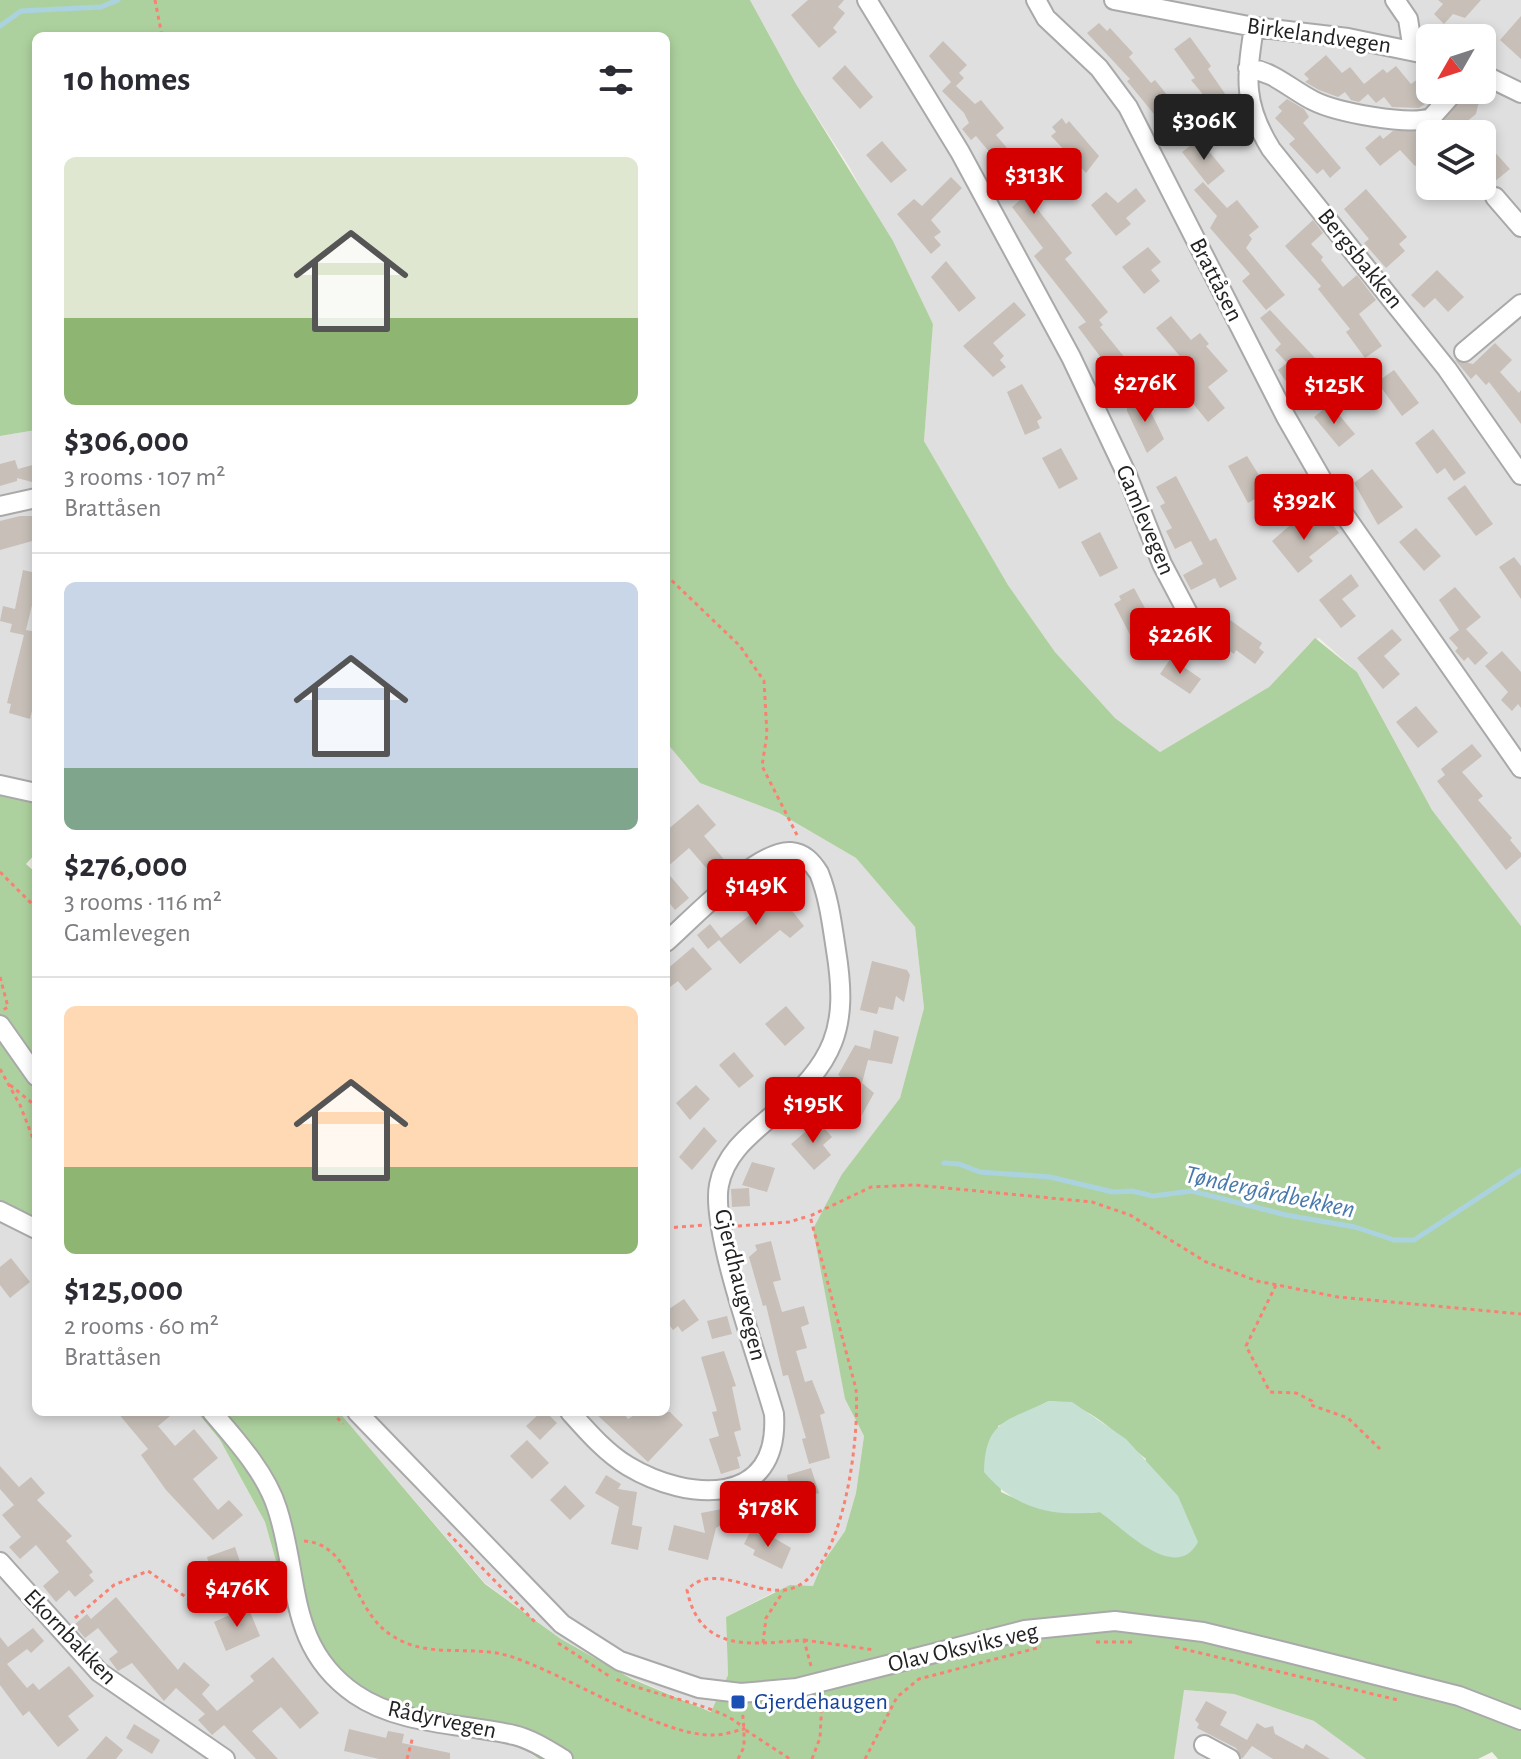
<!DOCTYPE html>
<html lang="en">
<head>
<meta charset="utf-8">
<style>
	body { margin:0; font-family:"Alegreya Sans",sans-serif; background:#f7f7f7; color:#2b2b33; height:100vh; display:flex; flex-direction:column; font-size:30px; white-space:nowrap }
	* { box-sizing:border-box; margin:0 }
	p { font-size:26px; color:#7c7c81 }
	.icon { flex:none; width:44px; height:44px; fill:none; stroke:currentColor; stroke-width:2; stroke-linecap:round; stroke-linejoin:round }
	.map { position:relative; flex:1; overflow:hidden }
	.panel { position:absolute; left:32px; top:32px; width:638px; height:1384px; display:flex; flex-direction:column; background:#fff; border-radius:12px; box-shadow:0 4px 12px #0003 }
	.panel>* { flex:none }
	.needle { width:52px; rotate:231deg }
	.buttons { position:absolute; left:1416px; top:24px; display:grid; gap:16px }
	.buttons a { display:grid; place-items:center; width:80px; height:80px; border-radius:12px; background:#fff; box-shadow:0 4px 12px #0003; font-size:40px }
	.price { position:absolute; translate:-50% -68px; padding:0 18px; border-radius:8px; background:#d40000; color:#fff; font-size:26px; line-height:52px; filter:drop-shadow(0 2px 4px #0008) }
	.price::after { content:''; position:absolute; left:50%; top:48px; width:24px; height:18px; margin-left:-12px; background:inherit; clip-path:polygon(0 0,100% 0,50% 100%) }
	.price.active { background:#222; color:#fff }
	ul { padding:0; list-style:none }
	li { display:grid; align-content:center; gap:16px; height:424px; padding:0 32px }
	li+li { border-top:2px solid #e1e1e2 }
	li span { display:grid; place-items:center; height:248px; border-radius:12px; color:#555 }
	li>.icon { margin-inline-start:auto }
	span .icon { width:144px; height:144px; fill:#fffc; stroke-width:1 }
	li b { font-size:34px }
	h2 { display:flex; justify-content:space-between; align-items:center; height:96px; padding:0 32px; font-size:34px }
	.map>svg:first-child { display:block }
	.residential { fill:#e0dfdf; fill-rule:evenodd }
	.forest { fill:#add19e; fill-rule:evenodd }
	.wetland { fill:#c6e0d4 }
	.lines { fill:none; stroke-linecap:round; stroke-linejoin:round }
	.stream { stroke:#aad3df; stroke-width:5 }
	.building { fill:#c7bfb8 }
	.minor-casing { stroke:#a9a9a9; stroke-width:22 }
	.path { stroke:#fa8072; stroke-width:3; stroke-dasharray:4 4; stroke-linecap:butt }
	.minor { stroke:#fff; stroke-width:18 }
	.transit-dot { fill:#1a4fb4; stroke:#fff; stroke-width:3 }
	.labels { text-anchor:middle; dominant-baseline:central; stroke-width:6; stroke-linejoin:round; paint-order:stroke }
	.street-label { font-size:24px; fill:#222; stroke:#fff }
	.transit-label { font-size:24px; fill:#164399; stroke:#fff; text-anchor:start }
	.water-label { font-size:26px; font-style:italic; fill:#4a7aab; stroke:#fff }
</style>
</head>
<body>
<div class="map">
<svg width="1521" height="1759" viewBox="0 0 1521 1759">
	<rect width="100%" height="100%" fill="#f2efe9"/>
	<path class="residential" d="M750 0H1521V926L1432 810 1357 672 1319 638 1310 643 1269 687 1160 752 1115 718 1055 652 1008 585 924 441 933 324 850 168 796 84ZM1430 38H1482V90H1430ZM1430 134H1482V186H1430Z
		M36 430V790L0 784V436Z
		M666 742 700 783 779 813 856 858 915 927 924 1008 900 1098 842 1174 845 1399 864 1436 856 1493 845 1531 822 1564 813 1587 774 1592 726 1617 728 1675 712 1712 632 1678 561 1639 485 1583 339 1412H666Z
		M0 1209 36 1224V1412H197L220 1440 265 1522 290 1611 539 1759H0Z
		M1183 1690 1234 1694 1314 1721 1366 1759H1174Z"/>
	<path class="forest" d="M0 0H750L796 84 893 241 933 324 924 441 1008 585 1055 652 1115 718 1160 752 1269 687 1315 638 1357 672 1432 810 1521 926V1759H1498L1492 1752 1478 1759H1366L1314 1721 1234 1694 1184 1690 1174 1759H539L517 1743 339 1686 290 1611 265 1522 220 1440 197 1412H339L485 1584 561 1639 632 1679 711 1712 728 1675 726 1617 790 1585 813 1586 822 1564 845 1531 856 1493 864 1436 845 1399 813 1229 842 1174 900 1098 924 1008 915 927 856 858 779 813 700 783 666 742V36H36V430L0 436ZM1049 1401C1092 1404 1115 1434 1146 1459L1124 1529 1100 1512C1062 1516 1035 1508 1001 1492L998 1426Z
		M0 784 36 790V853L26 864 36 873V1224L0 1209Z"/>
	<path class="wetland" d="M1049 1401 1072 1402 1126 1439 1178 1496 1198 1542C1176 1584 1124 1529 1100 1512 1053 1517 1015 1509 984 1472 985 1420 1007 1421 1049 1401Z"/>
	<g class="lines">
		<path class="stream" d="M0 26 21 11 101 7 118 0
			M944 1163 959 1164 980 1172 1050 1177 1113 1192 1132 1191 1153 1196 1192 1191 1286 1215 1355 1227 1394 1240H1414L1521 1170"/>
	</g>
	<path class="building" d="M808 0H844L838 7 845 13 833 28 837 32 819 48 791 15Z
		M1438 0H1481L1465 18 1453 14 1444 24 1434 14 1443 4Z
		M1521 16V59L1500 40Z
		M1099 23 1107 31 1110 28 1133 53 1129 57 1151 83 1155 80 1184 116 1167 130 1127 81 1130 79 1087 33Z
		M1190 37 1211 66 1208 69 1230 101 1216 110 1191 80 1195 78 1174 49Z
		M943 41 967 65 959 73 964 78 956 86 975 104 981 100 1004 128 996 135 1043 191 1031 201 1072 253 1065 259 1108 312 1099 320 1103 325 1100 327 1138 374 1123 387 1078 327 1086 322 1034 256 1043 248 1012 207 1021 199 997 170 1001 166 976 136 971 140 962 129 969 123 964 113 942 91 951 82 929 56Z
		M1326 55 1342 73 1350 67 1364 84 1383 69 1387 73 1396 66 1411 84 1419 78 1431 100 1419 108 1392 107 1384 97 1376 103 1368 94 1359 102 1351 100 1345 92 1338 97 1319 90 1305 82 1309 79 1304 74Z
		M845 65 873 97 860 109 832 78Z
		M1469 90 1492 92 1478 105 1476 114 1459 128 1464 134H1430V142L1422 149 1428 156 1415 166 1400 150 1380 166 1365 148 1380 135 1383 139 1393 131 1434 129Z
		M1287 99 1304 109 1309 117 1303 123 1341 168 1330 178 1323 169 1317 174 1289 144 1295 139 1275 118 1282 111 1278 107Z
		M1062 118 1066 124 1069 121 1099 156 1086 173 1051 136 1056 132 1052 127Z
		M1482 138 1510 169 1488 187 1482 180Z
		M1199 139 1225 171 1208 185 1182 152Z
		M882 141 907 170 891 183 866 155Z
		M951 177 962 188 931 220 941 232 934 237 941 245 931 254 897 214 914 199 922 206Z
		M1203 182 1227 208 1237 200 1259 227 1249 235 1252 239 1246 248 1285 295 1266 310 1242 281 1250 274 1210 228 1217 216 1194 190Z
		M1136 188 1146 201 1126 218 1131 224 1116 236 1091 205 1106 192 1118 203Z
		M1366 189 1407 237 1399 244 1405 251 1386 268 1364 243 1369 239 1344 209Z
		M1313 220 1323 233 1311 244 1323 257 1321 260 1343 287 1357 275 1376 300 1359 314 1382 346 1365 358 1346 332 1350 329 1318 289 1321 286 1285 246Z
		M1148 247 1161 262 1151 270 1160 281 1144 294 1122 267Z
		M946 261 976 298 959 312 931 277Z
		M1437 270 1464 297 1448 312 1435 298 1424 308 1411 295Z
		M1014 302 1026 315 993 343 1004 356 1000 360 1006 367 993 377 963 346Z
		M1270 310 1315 358 1288 384 1278 370 1287 363 1275 350 1281 344 1260 318Z
		M1171 316 1191 340 1200 333 1209 344 1206 346 1228 371 1208 387 1225 408 1208 422 1181 389 1194 373 1156 328Z
		M1495 343 1512 360 1500 372 1519 393 1521 390V424L1489 382 1486 385 1476 374 1471 379 1455 360 1473 364Z
		M1394 370 1419 403 1402 416 1377 382Z
		M1022 384 1042 418 1037 421 1040 428 1025 435 1007 392Z
		M1144 398 1164 439 1147 453 1127 411V406Z
		M1330 404 1355 434 1339 447 1314 417Z
		M1433 429 1466 473 1454 481 1445 468 1437 474 1415 443Z
		M1061 448 1078 479 1059 489 1042 458Z
		M1247 456 1269 491 1248 503 1228 466Z
		M15 460 18 469 36 464V483L17 478V481L0 486V464Z
		M1372 469 1403 507 1378 525 1354 483Z
		M1176 476 1210 541 1216 538 1237 579 1220 588 1215 578 1191 590 1183 575 1203 564 1191 541 1175 549 1166 531 1172 528 1160 506 1165 503 1156 487Z
		M1465 485 1493 524 1476 536 1447 498Z
		M20 516H36V540L0 550V521Z
		M1326 516 1339 533 1309 557 1313 561 1298 573 1272 541 1296 520 1306 532Z
		M1416 528 1441 556 1424 571 1399 542Z
		M1100 532 1118 568 1100 577 1081 542Z
		M1514 557 1521 566V599L1499 567Z
		M23 570 36 573V602L33 601 26 630 36 632V695L30 719 9 713 11 704 7 703 24 635 10 632 12 624 0 621 3 606 15 609Z
		M1351 574 1359 586 1342 599 1356 616 1341 628 1319 600Z
		M1455 587 1481 617 1466 629 1488 653 1475 665 1468 657 1464 661 1455 651 1458 648 1449 638 1459 630 1439 600Z
		M1134 588 1159 634 1136 646 1114 604 1121 600 1119 596Z
		M1219 612 1262 643 1259 648 1264 652 1255 664 1236 650 1234 654 1228 650 1224 656 1207 643 1172 658 1185 639 1205 630Z
		M1392 629 1402 640 1384 656 1400 674 1383 689 1357 658Z
		M1502 651 1521 672V708L1518 704 1512 711 1501 700 1508 692 1485 666Z
		M1171 658 1201 679 1190 694 1160 674Z
		M1416 706 1438 732 1418 748 1396 722Z
		M1472 744 1482 756 1462 772 1483 796 1478 800 1512 838 1510 840 1521 853V857L1506 870 1437 781 1445 775 1441 769Z
		M698 804 716 825 704 836 728 864 714 877 689 848 666 868V831Z
		M666 871 689 898 675 910 666 899Z
		M771 884 804 926 790 938 780 930 740 964 719 940 708 949 697 935 710 924 721 938 760 907 754 899Z
		M693 947 712 969 686 991 678 981 666 990V970Z
		M872 961 907 970 910 975 904 1002 896 996 893 1010 879 1007 877 1014 860 1010Z
		M786 1006 805 1028 785 1046 765 1024Z
		M874 1030 899 1037 892 1064 868 1060 862 1083 874 1093 857 1124 835 1109 852 1085 838 1075 855 1045 870 1049Z
		M734 1052 754 1076 739 1088 719 1065Z
		M696 1085 710 1099 690 1120 676 1103Z
		M818 1121 832 1137 823 1145 831 1155 814 1170 791 1144Z
		M704 1127 717 1141 692 1170 679 1157Z
		M752 1162 775 1168 767 1192 742 1185Z
		M749 1188 750 1206 732 1207 731 1189Z
		M771 1241 781 1280 773 1282 782 1312 804 1306 809 1324 801 1327 807 1348 796 1351 805 1382 812 1380 825 1413 820 1415 830 1458 809 1464 802 1439 806 1438 803 1428 788 1375 783 1376 766 1305 763 1306 749 1257 757 1250 755 1245Z
		M11 1258 30 1282 10 1298 0 1285V1267Z
		M684 1299 699 1320 682 1332 678 1326 673 1330 666 1321V1311Z
		M727 1316 732 1334 712 1339 707 1321Z
		M724 1351 736 1386 732 1387 741 1430 734 1432 741 1456 737 1457 740 1468 721 1474 709 1439 719 1436 712 1412 717 1411 701 1357Z
		M117 1412H175L158 1426 175 1446 194 1429 218 1458 193 1479 218 1510 229 1500 243 1515 213 1540 166 1490 141 1455 148 1449Z
		M541 1412H546L557 1423 540 1440 526 1426Z
		M594 1412H626L624 1414 628 1419 639 1412H670L683 1425 648 1462Z
		M527 1440 549 1463 532 1479 510 1456Z
		M0 1466 19 1487 31 1477 45 1493 37 1500 72 1536 66 1541 93 1572 89 1575 94 1581 75 1597 69 1590 56 1602 43 1586 59 1572 36 1545 20 1559 9 1547 21 1537 2 1515 14 1505 0 1489Z
		M811 1468 819 1493 800 1498 788 1510 773 1496 788 1481 787 1475Z
		M606 1475 621 1484 618 1489 637 1492 632 1525 642 1527 638 1550 611 1544 619 1507 595 1493Z
		M565 1485 585 1506 570 1520 550 1500Z
		M722 1509 725 1523 716 1528 708 1560 668 1550 674 1525 705 1533 701 1513Z
		M752 1528 759 1535H769L791 1548 782 1569 753 1555 755 1550 744 1544Z
		M235 1547 243 1570 213 1580 207 1557Z
		M116 1597 178 1670 184 1662 210 1685 202 1694 217 1711 254 1681 250 1676 273 1657 319 1713 300 1729 281 1707 252 1731 278 1759H256L224 1725 212 1735 198 1720 205 1714 176 1688 164 1701 132 1663 118 1671 109 1659 118 1652 98 1628 85 1638 74 1625 87 1614 91 1619Z
		M248 1607 260 1636 226 1651 214 1622Z
		M33 1628 44 1641 31 1653 27 1649 7 1664 27 1688 33 1683 39 1690 69 1666 94 1696 68 1716 79 1730 58 1747 29 1711 23 1716 0 1685V1637L8 1647Z
		M1206 1701 1227 1712 1220 1725 1247 1740 1257 1723 1265 1728 1273 1726 1275 1734 1303 1749 1306 1744 1330 1759H1273L1252 1746 1242 1759 1236 1748 1197 1728 1199 1724 1195 1720Z
		M134 1724 160 1740 152 1754 126 1738Z
		M349 1729 386 1738 388 1731 404 1734 402 1743 450 1753V1759H379L344 1751Z
		M106 1736 123 1750 116 1759H86Z"/>
	<g class="lines">
		<defs>
			<path id="minor" d="M867 0 960 152 1071 357 1127 475 1162 564 1191 619
				M1036 0 1046 18 1099 68 1128 107 1286 417 1332 497 1521 768
				M1114 0 1254 27 1348 38 1430 55
				M1395 0 1408 19 1413 50
				M1254 27C1246 78 1243 104 1271 149L1447 369 1521 475
				M1248 68C1275 72 1290 89 1314 101 1336 112 1408 126 1431 118L1456 90
				M1482 74 1521 93
				M1495 197 1521 227
				M1464 352 1521 304
				M0 506 36 498
				M0 785 36 793
				M0 1025 36 1076
				M0 1211 36 1229
				M212 1412C236 1440 266 1473 277 1508 300 1577 286 1646 355 1694 400 1725 461 1723 514 1735 531 1739 548 1750 563 1759
				M357 1412 562 1624 620 1661 699 1688 741 1693 797 1688 1025 1630 1115 1621 1203 1632 1285 1652 1459 1696 1521 1720
				M570 1412C587 1431 606 1453 628 1466 688 1502 780 1508 774 1414 760 1364 710 1229 719 1185 725 1153 751 1134 774 1114 834 1062 849 1030 836 950 832 924 829 898 819 873 812 862 804 853 791 852 758 849 691 920 666 942
				M734 1487 764 1524
				M0 1562 99 1672 225 1759
				M1204 1745 1230 1759"/>
		</defs>
		<use href="#minor" class="minor-casing"/>
		<path class="path" d="M155 0 162 36
			M666 575 740 646 764 681 767 734 762 766 797 835
			M0 872 36 908
			M0 977 8 1007 3 1010
			M0 1069 20 1105 36 1146
			M10 1085 36 1106
			M738 1226 789 1222 809 1216
			M666 1228 706 1225
			M1276 1285 1246 1346 1270 1392 1296 1393 1312 1401 1311 1405 1348 1418 1380 1449
			M332 1412 343 1424
			M448 1533 535 1622
			M304 1541C353 1544 351 1609 391 1635 428 1660 469 1644 509 1656 565 1673 661 1737 714 1735 724 1735 735 1731 744 1729 725 1705 648 1695 616 1679
			M75 1618 114 1585 148 1571 196 1604 276 1586
			M804 1640 875 1650
			M1096 1642H1136
			M558 1643 609 1676
			M763 1643 766 1618 783 1592
			M1175 1647 1398 1700
			M811 1666 804 1640C753 1644 700 1654 687 1590 713 1562 752 1594 785 1590 844 1583 860 1435 856 1389L810 1216 871 1187 915 1185 1092 1202 1130 1215 1206 1262 1257 1281 1338 1297 1521 1314
			M742 1707 744 1729 790 1759
			M407 1759 413 1736
			M738 1759 744 1747V1729
			M812 1759 820 1738 822 1700
			M865 1759 897 1697 919 1679 1041 1647"/>
		<use href="#minor" class="minor"/>
	</g>
	<rect class="transit-dot" x="730" y="1694" width="16" height="16" rx="4"/>
	<g class="labels">
		<g class="street-label">
			<text transform="translate(1319 36) rotate(8)">Birkelandvegen</text>
			<text transform="translate(1360 259) rotate(51)">Bergsbakken</text>
			<text transform="translate(1216 280) rotate(63)">Brattåsen</text>
			<text transform="translate(1145 520) rotate(67)">Gamlevegen</text>
			<text transform="translate(740 1285) rotate(76)">Gjerdhaugvegen</text>
			<text transform="translate(70 1637) rotate(46)">Ekornbakken</text>
			<text transform="translate(963 1648) rotate(-13)">Olav Oksviks veg</text>
			<text transform="translate(442 1720) rotate(12)">Rådyrvegen</text>
		</g>
		<g class="transit-label">
			<text x="754" y="1702">Gjerdehaugen</text>
		</g>
		<g class="water-label">
			<text transform="translate(1270 1192) rotate(12)">Tøndergårdbekken</text>
		</g>
	</g>
</svg>
<div class="buttons">
<a><svg class="needle" viewBox="-14 -14 28 28"><path d="M0-13l5 13h-10z" fill="#e53935"/><path d="M0 13l5-13h-10z" fill="#7c7c81"/></svg></a>
<a><svg class="icon" aria-label="layers" viewBox="0 0 24 24"><path d="M12 4l9 5-9 5-9-5zM3 14l9 5 9-5"/></svg></a>
</div>
<b class="price active" style="left:1204px;top:162px">$306K</b>
<b class="price" style="left:1034px;top:216px">$313K</b>
<b class="price" style="left:1145px;top:424px">$276K</b>
<b class="price" style="left:1334px;top:426px">$125K</b>
<b class="price" style="left:1304px;top:542px">$392K</b>
<b class="price" style="left:1180px;top:676px">$226K</b>
<b class="price" style="left:756px;top:927px">$149K</b>
<b class="price" style="left:813px;top:1145px">$195K</b>
<b class="price" style="left:768px;top:1549px">$178K</b>
<b class="price" style="left:237px;top:1629px">$476K</b>
<section class="panel">
<h2>10 homes<svg class="icon" aria-label="filters" viewBox="0 0 24 24"><path d="M4 7h16M4 17h16"/><circle cx="9" cy="7" r="2"/><circle cx="15" cy="17" r="2"/></svg></h2>
<ul>
<li><span style="background:linear-gradient(#dfe7d0 65%,#8fb573 0)"><svg class="icon" aria-label="home" viewBox="0 0 24 24"><path d="M3 11l9-7 9 7M6 9v11h12V9"/></svg></span><div><b>$306,000</b><p>3 rooms · 107 m²</p><p>Brattåsen</p></div></li>
<li><span style="background:linear-gradient(#c9d6e8 75%,#7fa58c 0)"><svg class="icon" aria-label="home" viewBox="0 0 24 24"><path d="M3 11l9-7 9 7M6 9v11h12V9"/></svg></span><div><b>$276,000</b><p>3 rooms · 116 m²</p><p>Gamlevegen</p></div></li>
<li><span style="background:linear-gradient(#ffd9b3 65%,#8fb573 0)"><svg class="icon" aria-label="home" viewBox="0 0 24 24"><path d="M3 11l9-7 9 7M6 9v11h12V9"/></svg></span><div><b>$125,000</b><p>2 rooms · 60 m²</p><p>Brattåsen</p></div></li>
</ul>
</section>
</div>
</body>
</html>
